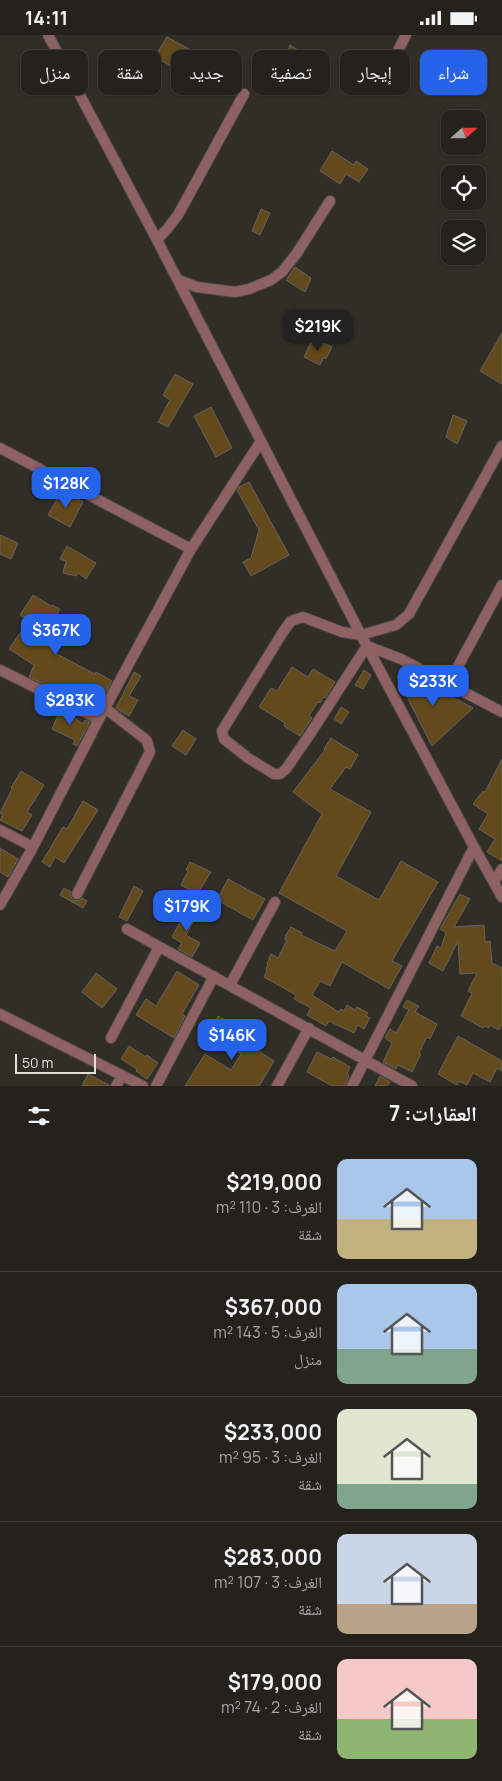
<!DOCTYPE html>
<html lang="ar">
<head>
<meta charset="utf-8">
<style>
	body { margin:0; font-family:Manrope,"Noto Naskh Arabic",sans-serif; background:#2d2a26; color:#f1f3f6; direction:rtl; height:100vh; display:flex; flex-direction:column; font-size:19px; white-space:nowrap }
	* { box-sizing:border-box; margin:0 }
	p { font-size:16px; color:#a3a4a4 }
	.icon { flex:none; width:28px; height:28px; fill:none; stroke:currentColor; stroke-width:2; stroke-linecap:round; stroke-linejoin:round }
	.map { position:relative; height:1051px; overflow:hidden; direction:ltr }
	.sheet { display:flex; flex-direction:column; background:#25221d; flex:1 }
	.sheet>* { flex:none }
	.banner { position:absolute; left:15px; top:15px; width:472px; height:45px; direction:rtl; display:flex; gap:10px }
	.needle { width:32px; rotate:69deg }
	.controls { position:absolute; left:441px; top:75px; display:grid; gap:10px }
	.controls a { display:grid; place-items:center; width:45px; height:45px; border-radius:10px; background:#25221d; box-shadow:0 1px 4px #0004,0 0 0 1px #423f3b; font-size:25px }
	.scale { position:absolute; left:15px; bottom:12px; width:81px; box-sizing:border-box; padding-left:5px; border:2px solid #e3e0dc; border-top:0; font-size:14px; line-height:18px; white-space:nowrap; color:#e3e0dc; -webkit-text-stroke:4px #312d27; paint-order:stroke }
	.price { position:absolute; translate:-50% -42px; padding:0 11px; border-radius:10px; background:#2563eb; color:#fff; font-size:16px; line-height:32px; filter:drop-shadow(0 1px 2px #0008) }
	.price::after { content:''; position:absolute; left:50%; top:30px; width:15px; height:11px; margin-left:-8px; background:inherit; clip-path:polygon(0 0,100% 0,50% 100%) }
	.price.selected { background:#222; color:#fff }
	ul { padding:0; list-style:none }
	li { display:flex; align-items:center; gap:15px; height:125px; padding:0 25px }
	li+li { border-top:1px solid #423f3b }
	li span { display:grid; place-items:center; flex:none; width:140px; height:100px; border-radius:10px; color:#555 }
	li>.icon { margin-inline-start:auto }
	span .icon { width:60px; height:60px; fill:#fffc; stroke-width:1 }
	li b { font-size:21px }
	h2 { display:flex; justify-content:space-between; align-items:center; height:60px; padding:0 25px; font-size:21px }
	.chip { padding:0 18px; border-radius:10px; background:#25221d; box-shadow:0 1px 4px #0004,0 0 0 1px #423f3b; font-size:18px; line-height:45px }
	.chip.selected { background:#2563eb; color:#fff }
	.status { display:flex; justify-content:space-between; align-items:center; height:35px; padding:0 25px; background:#25221d; direction:ltr }
	.status svg { height:14px; fill:currentColor }
	.map>svg:first-child { display:block }
	.building { fill:#634a1c; stroke:#67635c }
	.lines { fill:none; stroke-linecap:round; stroke-linejoin:round }
	.street-casing { stroke:#4d4a44; stroke-width:12 }
	.street { stroke:#8e6162; stroke-width:10 }
</style>
</head>
<body>
<div class="status"><b>14:11</b><svg viewBox="0 0 49 12"><path d="M0 12V9h3v3zM5 12V6h3v6zM10 12V3h3v9zM15 12V0h3v12zM26 1h20v11H26zM47 4h2v5h-2z"/></svg></div>
<div class="map">
<svg width="502" height="1051" viewBox="0 0 502 1051">
	<rect width="100%" height="100%" fill="#312d27"/>
	<path class="building" d="M167 2 189 14 178 35 155 22Z
		M290 10 306 20 300 31 286 23Z
		M332 116 354 130 356 126 368 134 359 147 346 139 340 149 320 136Z
		M261 174 270 178 260 200 252 196Z
		M295 232 311 243 305 257 286 245Z
		M502 298V349L480 336Z
		M313 303 332 312 326 324 324 322 320 330 304 322Z
		M175 339 193 349 168 392 158 387 170 365 163 360Z
		M211 372 232 413 216 422 194 381Z
		M453 380 467 386 457 409 446 402Z
		M249 447 289 520 251 541 243 527 251 523 259 495 237 455 239 452Z
		M62 455 83 467 70 492 48 480Z
		M0 500 18 508 11 524 0 519Z
		M67 511 96 528 86 544 78 538 76 541 63 538 66 526 60 524Z
		M33 560 51 571 52 570 60 574 56 581 73 592 55 618 95 639 96 637 112 646 96 675 71 660 70 662 29 642 34 630 9 614 29 585 20 580Z
		M292 632 308 642 313 634 335 647 325 663 323 662 320 668 318 667 309 681 312 683 300 701 284 691 285 688 259 672 271 653 277 656Z
		M364 635 371 640 363 654 355 650Z
		M134 637 141 641 129 661 138 665 129 681 116 673Z
		M407 638 473 673 432 711 397 642Z
		M341 672 349 677 341 689 334 684Z
		M61 673 83 689 85 685 90 687 77 711 73 709 75 705 52 694Z
		M183 695 196 704 186 720 172 711Z
		M331 703 358 720 350 734 346 732 330 754 371 777 336 841 379 865 401 826 438 847 392 926 402 931 389 954 342 927 330 951 320 946 312 960 339 977 341 974 344 976 347 970 355 975 357 972 368 978 366 981 370 983 364 994 358 990 354 998 329 986 326 991 307 980 311 973 294 964 296 960 264 942 267 936 266 935 268 930 267 929 271 919 278 923 287 905H285L286 900 291 892 302 898 301 900 335 916 347 896 279 858 322 779 293 757 325 715 324 714Z
		M502 724V826L487 817 495 804 479 794 488 779 473 769 483 756 485 757Z
		M21 736 44 750 27 777 32 780 22 796 0 785 3 779 0 778 12 754 11 753Z
		M83 766 98 775 64 828 55 822 50 832 42 827 63 792 67 794Z
		M0 813 18 824 8 842 0 837Z
		M190 827 211 837 197 859 181 850 188 836 186 835Z
		M228 844 265 864 253 885 217 865Z
		M134 851 143 856 127 886 119 882Z
		M64 853 71 857V862L73 865 78 866 82 863 87 866 83 873 60 860Z
		M460 859 470 864 454 892 484 890 485 907 490 906 492 928 502 933V989L499 995 490 990 489 993 485 991 483 993 461 981 472 958 468 956 477 938 460 939 458 906 443 936 429 928 437 911 441 913 446 897 440 894Z
		M189 870 199 876 186 900 200 908 192 922 178 914 182 908 172 902Z
		M177 936 199 950 182 979 185 981 174 1003 136 980 146 964 156 971Z
		M96 938 117 954 102 973 82 957Z
		M407 965 419 971 415 977 437 989 430 1004 427 1002 419 1018 421 1019 412 1037 398 1030 396 1034 383 1027 392 1008 385 1003 390 994 396 998 409 975 403 972Z
		M218 981 247 997 242 1005 274 1026 259 1051H185L205 1019 231 1035 241 1019 208 1000Z
		M458 1001 502 1026V1036L497 1033 490 1047 473 1038 467 1050 459 1046 457 1050 438 1039Z
		M129 1011 146 1022 147 1020 158 1028 147 1044 136 1036 137 1034 121 1024Z
		M317 1017 331 1024 333 1022 350 1032 347 1039 349 1041 345 1051H332L307 1037Z
		M88 1039 109 1050V1051H82Z
		M380 1041 390 1047 387 1051H375Z"/>
	<g class="lines">
		<defs>
			<path id="street" d="M48 0 157 205 361 600 474 812 502 862
				M392 27 406 0
				M157 205 167 194 178 180 244 59
				M178 245 197 252 235 257 249 254 271 245 282 237 297 218 330 166
				M502 411 409 579 396 590 361 600 342 597 303 582 291 586 283 597 222 696 224 704 248 723 274 739H280L286 734 310 699 367 611 401 624 502 677
				M0 413 191 514
				M0 635 99 684
				M449 648 502 550
				M0 795 33 812
				M494 847 502 834
				M77 859 150 717 147 706 145 704 105 673
				M0 870 33 812 99 684 191 514 261 406
				M127 894 412 1051
				M230 950 275 867
				M0 979 143 1051
				M111 1003 159 912
				M116 1051 122 1041
				M156 1051 214 941
				M277 1051 309 993
				M352 1051 474 812"/>
		</defs>
		<use href="#street" class="street-casing"/>
		<use href="#street" class="street"/>
	</g>
</svg>
<div class="controls">
<a><svg class="needle" viewBox="-14 -14 28 28"><path d="M0-13l5 13h-10z" fill="#e53935"/><path d="M0 13l5-13h-10z" fill="#a3a4a4"/></svg></a>
<a><svg class="icon" aria-label="locate" viewBox="0 0 24 24"><circle cx="12" cy="12" r="6"/><path d="M12 2v4M12 18v4M2 12h4M18 12h4"/></svg></a>
<a><svg class="icon" aria-label="layers" viewBox="0 0 24 24"><path d="M12 4l9 5-9 5-9-5zM3 14l9 5 9-5"/></svg></a>
</div>
<div class="scale">50 m</div>
<b class="price selected" style="left:318px;top:317px">$219K</b>
<b class="price" style="left:66px;top:474px">$128K</b>
<b class="price" style="left:56px;top:621px">$367K</b>
<b class="price" style="left:433px;top:672px">$233K</b>
<b class="price" style="left:70px;top:691px">$283K</b>
<b class="price" style="left:187px;top:897px">$179K</b>
<b class="price" style="left:232px;top:1026px">$146K</b>
<div class="banner">
<a class="chip selected">شراء</a>
<a class="chip">إيجار</a>
<a class="chip">تصفية</a>
<a class="chip">جديد</a>
<a class="chip">شقة</a>
<a class="chip">منزل</a>
</div>
</div>
<section class="sheet">
<h2>العقارات: 7<svg class="icon" aria-label="filters" viewBox="0 0 24 24"><path d="M4 7h16M4 17h16"/><circle cx="9" cy="7" r="2"/><circle cx="15" cy="17" r="2"/></svg></h2>
<ul>
<li><span style="background:linear-gradient(#a9c7e8 60%,#c2b280 0)"><svg class="icon" aria-label="home" viewBox="0 0 24 24"><path d="M3 11l9-7 9 7M6 9v11h12V9"/></svg></span><div><b>$219,000</b><p>الغرف: 3 · 110 m²</p><p>شقة</p></div></li>
<li><span style="background:linear-gradient(#a9c7e8 65%,#7fa58c 0)"><svg class="icon" aria-label="home" viewBox="0 0 24 24"><path d="M3 11l9-7 9 7M6 9v11h12V9"/></svg></span><div><b>$367,000</b><p>الغرف: 5 · 143 m²</p><p>منزل</p></div></li>
<li><span style="background:linear-gradient(#dfe7d0 75%,#7fa58c 0)"><svg class="icon" aria-label="home" viewBox="0 0 24 24"><path d="M3 11l9-7 9 7M6 9v11h12V9"/></svg></span><div><b>$233,000</b><p>الغرف: 3 · 95 m²</p><p>شقة</p></div></li>
<li><span style="background:linear-gradient(#c9d6e8 70%,#b9a48a 0)"><svg class="icon" aria-label="home" viewBox="0 0 24 24"><path d="M3 11l9-7 9 7M6 9v11h12V9"/></svg></span><div><b>$283,000</b><p>الغرف: 3 · 107 m²</p><p>شقة</p></div></li>
<li><span style="background:linear-gradient(#f6c9c9 60%,#8fb573 0)"><svg class="icon" aria-label="home" viewBox="0 0 24 24"><path d="M3 11l9-7 9 7M6 9v11h12V9"/></svg></span><div><b>$179,000</b><p>الغرف: 2 · 74 m²</p><p>شقة</p></div></li>
</ul>
</section>
</body>
</html>
